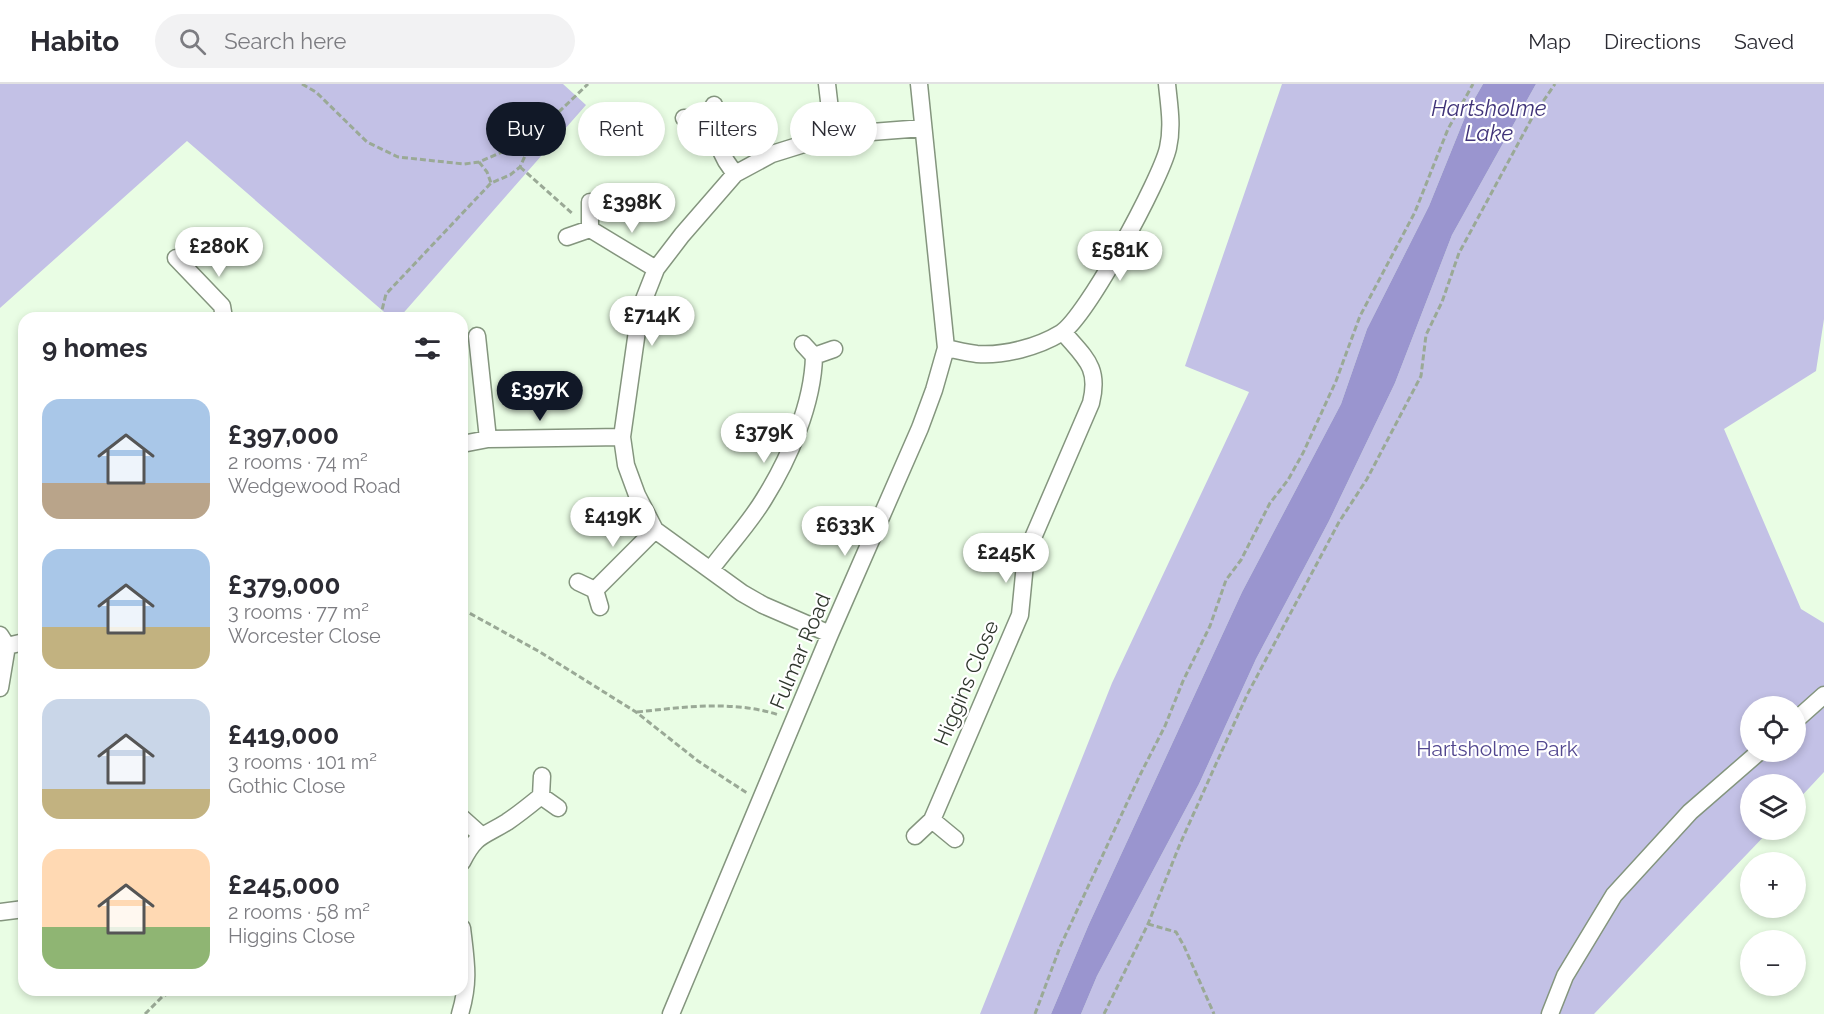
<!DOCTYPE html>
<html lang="en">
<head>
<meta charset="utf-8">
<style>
	body { margin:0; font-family:Raleway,sans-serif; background:#f2f2f3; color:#2b2b33; height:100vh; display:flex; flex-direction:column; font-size:22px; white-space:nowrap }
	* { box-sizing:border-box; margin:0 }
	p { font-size:20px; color:#7c7c81 }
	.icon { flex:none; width:33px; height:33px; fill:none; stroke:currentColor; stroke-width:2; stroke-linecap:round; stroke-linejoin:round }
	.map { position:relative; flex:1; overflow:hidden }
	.panel { position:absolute; left:18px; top:228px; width:450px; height:684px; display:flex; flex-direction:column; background:#fff; border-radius:18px; box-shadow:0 3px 9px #0003 }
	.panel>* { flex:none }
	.guide { position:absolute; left:486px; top:18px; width:570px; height:54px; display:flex; gap:12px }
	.tools { position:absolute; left:1740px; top:612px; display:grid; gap:12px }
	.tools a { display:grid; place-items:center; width:66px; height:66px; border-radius:50%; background:#fff; box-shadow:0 3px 9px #0003; font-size:30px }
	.price { position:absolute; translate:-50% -51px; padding:0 14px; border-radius:21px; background:#fff; color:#222; font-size:20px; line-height:39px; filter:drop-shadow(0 2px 3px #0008) }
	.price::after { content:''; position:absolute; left:50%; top:36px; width:18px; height:14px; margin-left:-9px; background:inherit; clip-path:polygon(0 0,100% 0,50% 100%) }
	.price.current { background:#111827; color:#fff }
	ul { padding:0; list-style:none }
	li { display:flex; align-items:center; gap:18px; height:150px; padding:0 24px }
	li span { display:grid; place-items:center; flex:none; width:168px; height:120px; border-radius:18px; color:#555 }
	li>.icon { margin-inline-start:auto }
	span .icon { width:72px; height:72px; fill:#fffc; stroke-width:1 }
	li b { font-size:26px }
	h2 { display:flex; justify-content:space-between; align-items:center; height:72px; padding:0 24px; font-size:26px }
	.chip { padding:0 21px; border-radius:27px; background:#fff; box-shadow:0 3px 9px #0003; font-size:21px; line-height:54px }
	.chip.current { background:#111827; color:#fff }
	header { display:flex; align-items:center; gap:36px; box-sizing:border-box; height:84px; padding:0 30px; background:#fff; border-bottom:2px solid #e1e1e2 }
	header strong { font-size:28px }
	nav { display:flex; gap:33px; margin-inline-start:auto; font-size:21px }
	.search { width:420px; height:54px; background:#f2f2f3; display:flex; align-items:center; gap:15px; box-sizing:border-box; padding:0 21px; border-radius:33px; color:#7c7c81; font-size:22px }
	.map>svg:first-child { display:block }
	.green { fill:#c3c1e6; fill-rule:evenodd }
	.water { fill:#9a95cf }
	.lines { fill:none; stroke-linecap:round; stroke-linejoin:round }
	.minor-casing { stroke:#84957e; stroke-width:19 }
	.path { stroke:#9aa996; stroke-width:3; stroke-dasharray:6 3; stroke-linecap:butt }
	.minor { stroke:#fff; stroke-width:16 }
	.labels { text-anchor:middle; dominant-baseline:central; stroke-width:4.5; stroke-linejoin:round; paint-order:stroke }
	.street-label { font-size:21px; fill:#30372e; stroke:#fff }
	.park-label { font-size:21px; fill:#52478f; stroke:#fff }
	.water-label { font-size:22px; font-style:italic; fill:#3f3278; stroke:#fff }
</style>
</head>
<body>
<header>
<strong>Habito</strong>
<div class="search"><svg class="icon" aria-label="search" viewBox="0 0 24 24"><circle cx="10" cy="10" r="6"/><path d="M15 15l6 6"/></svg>Search here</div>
<nav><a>Map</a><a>Directions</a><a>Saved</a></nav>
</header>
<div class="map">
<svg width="1824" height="930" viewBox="0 0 1824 930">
	<rect width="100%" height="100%" fill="#e9fde4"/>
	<path class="green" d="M0 0H563L586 21 399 234H391L187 57 0 224Z
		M1282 0H1483L1467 28 1429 122 1367 245 1341 320 1242 508 1089 840 1051 930H980L1112 599 1249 308 1185 282Z
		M1536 0H1824V235L1816 287 1724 345 1801 525 1824 539V688L1796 718V700H1750V746H1770L1594 930H1081L1097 892 1199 700 1256 575 1329 437 1395 299 1452 151ZM1750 622H1796V668H1750Z"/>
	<path class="water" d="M1483 0H1536L1452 151 1395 299 1329 437 1256 575 1199 700 1097 892 1081 930H1051L1089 840 1242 508 1341 320 1367 245 1429 122 1467 28Z"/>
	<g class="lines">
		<defs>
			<path id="minor" d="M827 0 833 51
				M684 34 706 37 714 21
				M706 37 726 77 735 90
				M590 145 656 185
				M567 153 590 145V118
				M176 174 222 222 224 234
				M477 252 488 355
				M946 264C956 266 967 269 977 270 1004 272 1038 263 1061 249 1086 234 1161 95 1168 64 1173 42 1169 21 1167 0
				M814 272 834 265
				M462 360 488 355 622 353
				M711 485C728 462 749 440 764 415 789 375 813 320 814 272L803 260
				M578 498 595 506 600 523
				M595 506 655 446
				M830 550 763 521 742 509 655 446 637 411 626 381 622 353 637 247 643 218 656 185 682 151 735 90 772 70 833 51 923 44
				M0 551 7 562 0 604
				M7 562 24 558
				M1796 636 1824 611
				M542 692 541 712 558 724
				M462 734 481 751
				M932 736 955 755
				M915 752 932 736 1020 531 1026 470 1091 319C1100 283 1085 274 1063 248
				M462 778C476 750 483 753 507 738 519 730 530 721 541 712
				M0 828 24 825
				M460 930C470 897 466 878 462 844
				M671 930 830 550 920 344 934 306 946 264 919 0
				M1550 930 1565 892 1614 811 1690 728 1759 668"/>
		</defs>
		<use href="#minor" class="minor-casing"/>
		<path class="path" d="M302 0 316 8 367 58 398 73 464 80 479 78 516 62 540 46
			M479 78 487 88 491 99
			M520 83 573 130
			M380 234 386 210 491 99 510 91 520 83 530 61 541 45 588 0
			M462 525 540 568 636 628 698 677 747 709
			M637 628C685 623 733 616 779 631
			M1148 840 1176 848 1184 862 1214 930
			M145 930 162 913 174 906
			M1035 930 1060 863 1140 691 1165 642 1183 597 1210 542 1226 496 1241 476 1270 419 1288 396 1303 369 1336 297 1360 232 1415 128 1448 45 1473 0
			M1104 930 1148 840 1180 760 1247 611 1339 438 1367 395 1421 292 1426 251 1442 218 1459 169 1533 32 1555 0"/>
		<use href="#minor" class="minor"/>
	</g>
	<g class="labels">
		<g class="street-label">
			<text transform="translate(800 567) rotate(-67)">Fulmar Road</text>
			<text transform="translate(966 599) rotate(-67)">Higgins Close</text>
		</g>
		<g class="park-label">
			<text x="1497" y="664">Hartsholme Park</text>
		</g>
		<g class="water-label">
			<text x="1489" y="24">Hartsholme<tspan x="1489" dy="25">Lake</tspan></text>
		</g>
	</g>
</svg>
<div class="tools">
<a><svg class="icon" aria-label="locate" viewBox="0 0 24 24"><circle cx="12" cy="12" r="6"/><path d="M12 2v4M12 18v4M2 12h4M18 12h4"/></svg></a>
<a><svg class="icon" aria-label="layers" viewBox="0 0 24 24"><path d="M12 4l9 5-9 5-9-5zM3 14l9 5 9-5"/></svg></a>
<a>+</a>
<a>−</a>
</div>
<b class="price" style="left:632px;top:150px">£398K</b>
<b class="price" style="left:219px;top:194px">£280K</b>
<b class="price" style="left:1120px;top:198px">£581K</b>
<b class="price" style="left:652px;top:263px">£714K</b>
<b class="price current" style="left:540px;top:338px">£397K</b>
<b class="price" style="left:764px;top:380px">£379K</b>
<b class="price" style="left:613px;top:464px">£419K</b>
<b class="price" style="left:845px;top:473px">£633K</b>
<b class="price" style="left:1006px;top:500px">£245K</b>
<div class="guide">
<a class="chip current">Buy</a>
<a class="chip">Rent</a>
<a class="chip">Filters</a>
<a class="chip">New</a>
</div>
<section class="panel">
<h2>9 homes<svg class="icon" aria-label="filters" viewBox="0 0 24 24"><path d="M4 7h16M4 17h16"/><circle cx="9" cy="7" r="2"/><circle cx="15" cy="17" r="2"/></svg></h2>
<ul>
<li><span style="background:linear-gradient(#a9c7e8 70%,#b9a48a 0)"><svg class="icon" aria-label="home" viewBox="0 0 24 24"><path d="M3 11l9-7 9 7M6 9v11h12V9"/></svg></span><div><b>£397,000</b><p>2 rooms · 74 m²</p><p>Wedgewood Road</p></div></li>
<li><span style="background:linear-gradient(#a9c7e8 65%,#c2b280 0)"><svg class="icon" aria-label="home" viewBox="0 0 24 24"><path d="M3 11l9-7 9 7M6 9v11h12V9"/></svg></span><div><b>£379,000</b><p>3 rooms · 77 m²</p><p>Worcester Close</p></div></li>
<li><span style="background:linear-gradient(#c9d6e8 75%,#c2b280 0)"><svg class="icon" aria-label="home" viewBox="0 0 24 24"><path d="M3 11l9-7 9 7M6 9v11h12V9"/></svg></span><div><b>£419,000</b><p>3 rooms · 101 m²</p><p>Gothic Close</p></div></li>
<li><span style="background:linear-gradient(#ffd9b3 65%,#8fb573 0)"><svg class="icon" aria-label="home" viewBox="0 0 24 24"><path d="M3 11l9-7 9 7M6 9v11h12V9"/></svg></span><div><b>£245,000</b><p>2 rooms · 58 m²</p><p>Higgins Close</p></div></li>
</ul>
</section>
</div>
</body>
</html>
